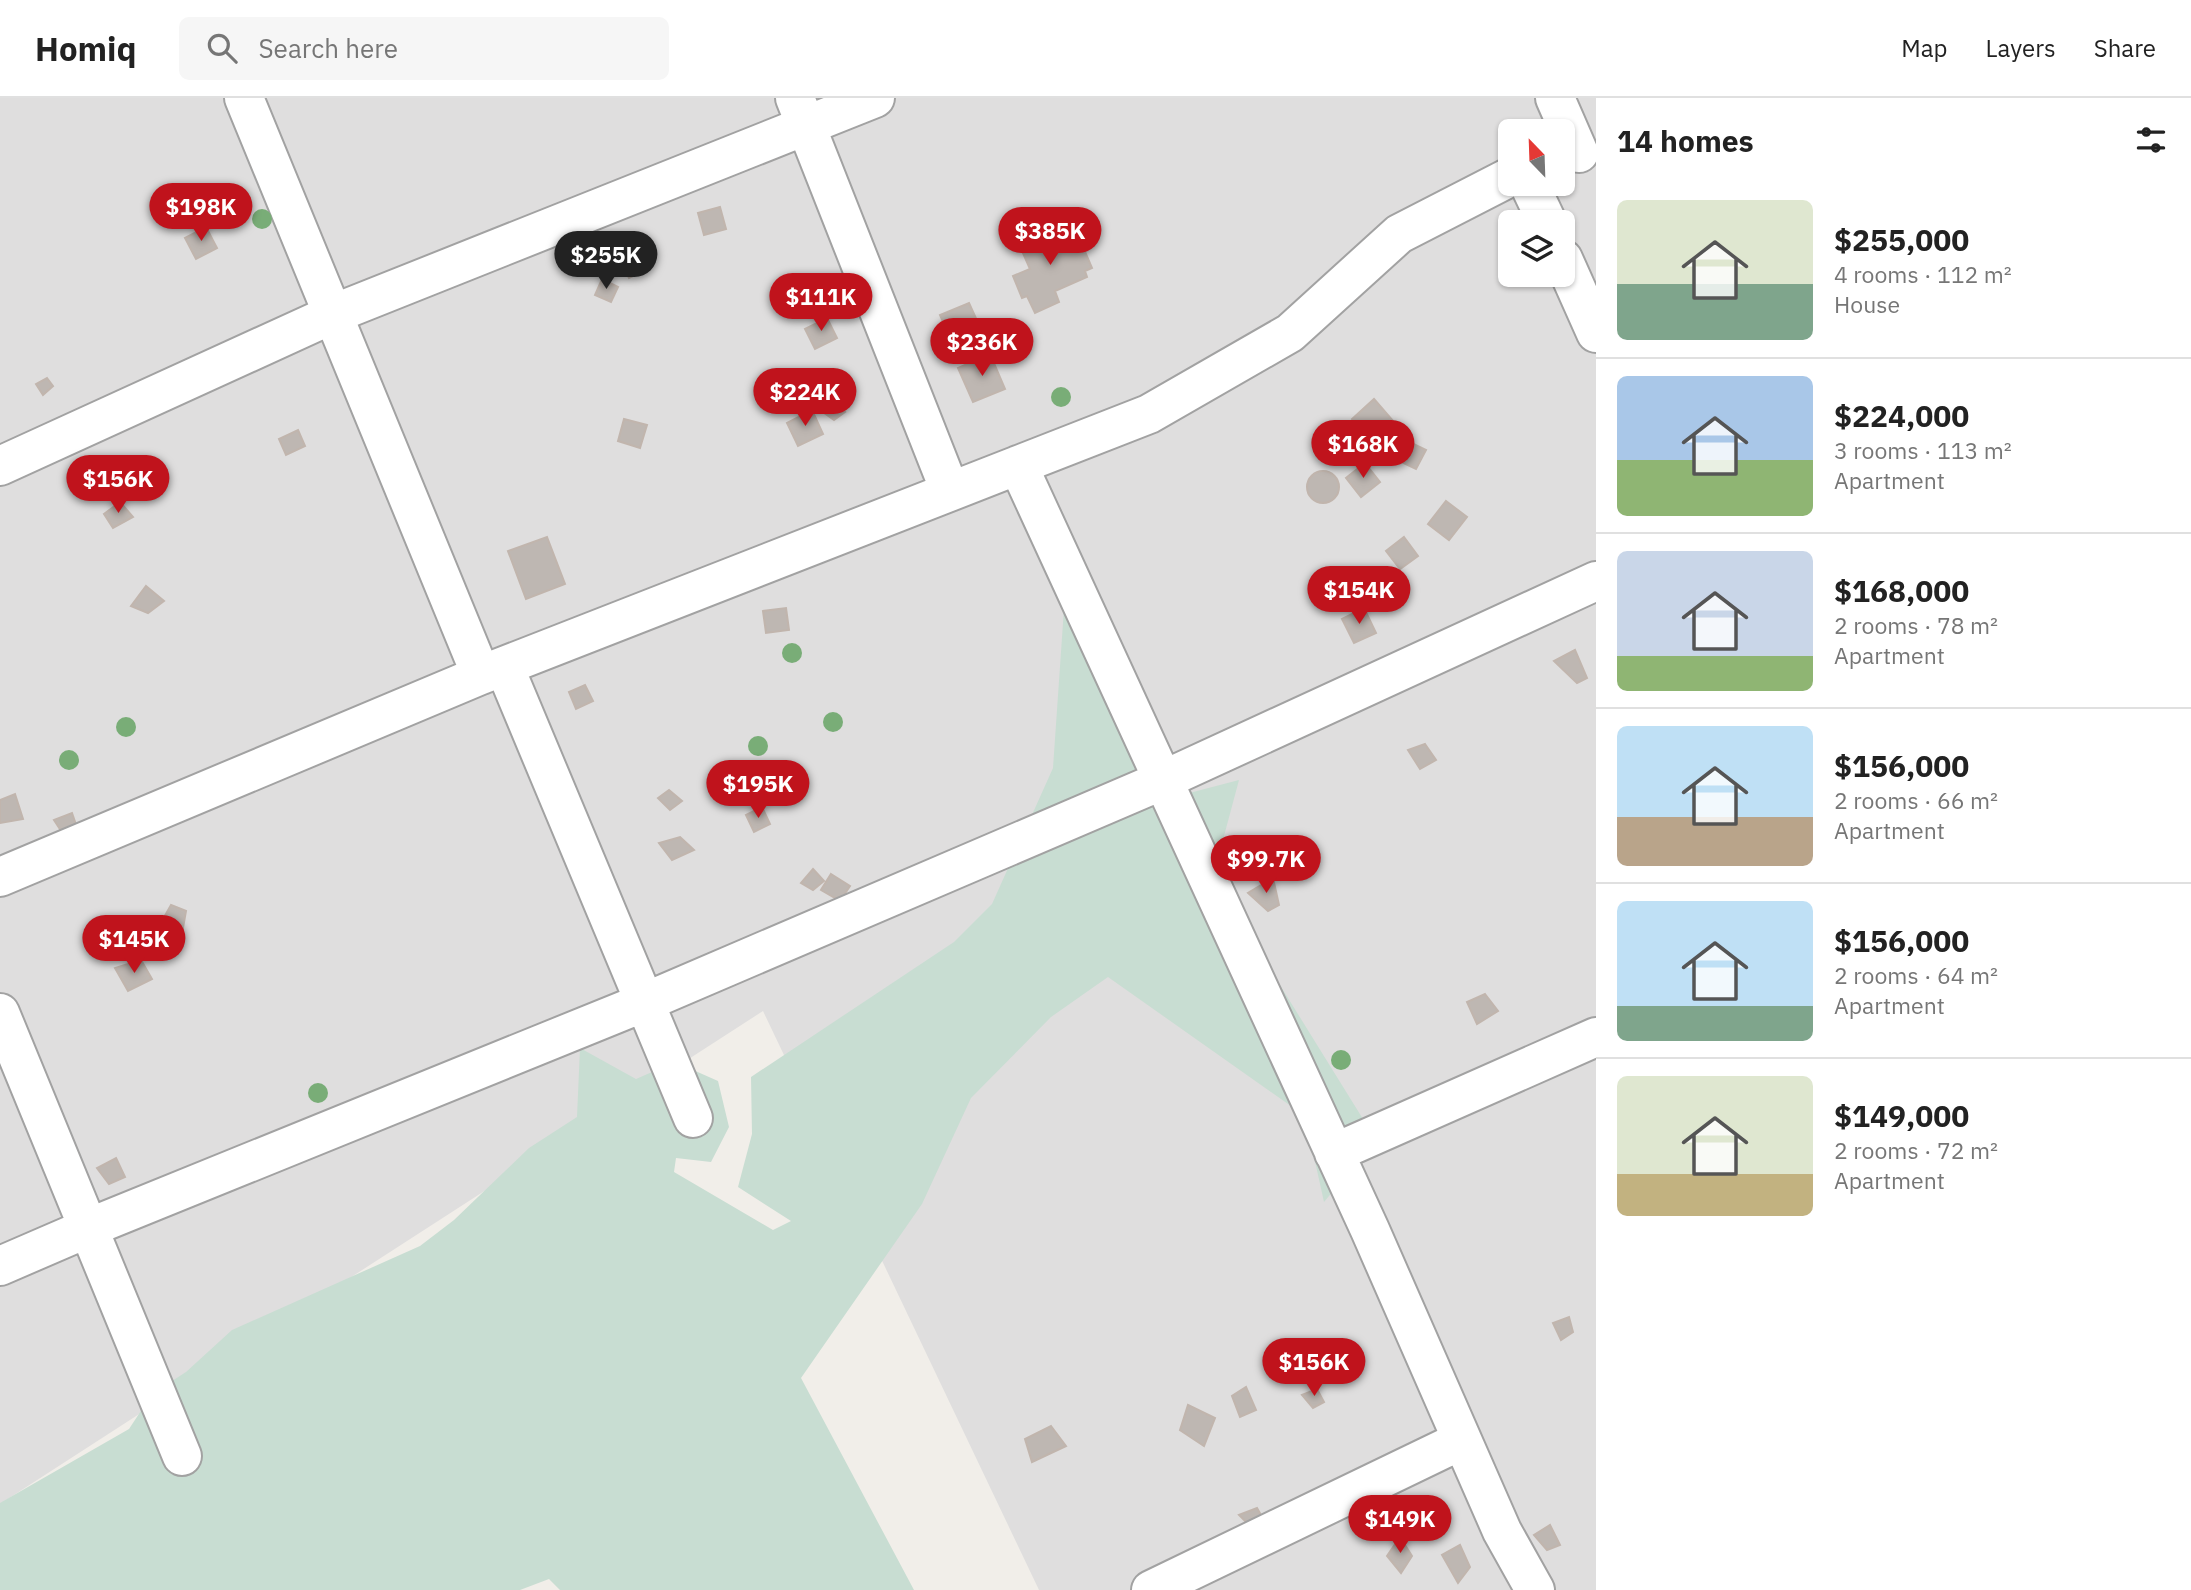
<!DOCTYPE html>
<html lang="en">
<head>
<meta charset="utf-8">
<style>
	body { margin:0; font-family:"IBM Plex Sans",sans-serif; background:#f6f6f6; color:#222; height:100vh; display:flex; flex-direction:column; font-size:26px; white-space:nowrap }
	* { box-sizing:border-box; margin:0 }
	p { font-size:23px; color:#767676 }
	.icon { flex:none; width:38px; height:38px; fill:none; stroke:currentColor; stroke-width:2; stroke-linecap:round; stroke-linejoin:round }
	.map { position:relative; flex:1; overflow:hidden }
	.panel { display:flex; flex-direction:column; background:#fff; width:595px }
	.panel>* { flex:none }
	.needle { width:46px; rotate:337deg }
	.fabs { position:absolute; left:1498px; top:21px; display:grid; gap:14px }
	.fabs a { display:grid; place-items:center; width:77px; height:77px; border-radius:10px; background:#fff; box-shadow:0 2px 5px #0004; font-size:35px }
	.price { position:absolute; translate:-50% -60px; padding:0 16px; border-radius:24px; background:#c0131c; color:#fff; font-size:23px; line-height:46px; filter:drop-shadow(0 2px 4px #0008) }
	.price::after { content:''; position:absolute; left:50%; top:42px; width:21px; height:16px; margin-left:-10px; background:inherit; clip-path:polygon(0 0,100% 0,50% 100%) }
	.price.on { background:#222; color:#fff }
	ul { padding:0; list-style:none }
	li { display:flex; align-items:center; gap:21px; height:175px; padding:0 21px }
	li+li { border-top:2px solid #e0e0e0 }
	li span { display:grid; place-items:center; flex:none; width:196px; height:140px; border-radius:10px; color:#555 }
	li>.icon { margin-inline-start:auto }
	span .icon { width:84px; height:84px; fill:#fffc; stroke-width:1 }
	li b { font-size:30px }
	h2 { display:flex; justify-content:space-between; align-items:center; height:84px; padding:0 21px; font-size:30px }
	header { display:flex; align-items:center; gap:42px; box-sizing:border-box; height:98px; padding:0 35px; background:#fff; border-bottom:2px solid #e0e0e0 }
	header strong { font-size:33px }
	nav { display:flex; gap:38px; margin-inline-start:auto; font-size:24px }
	.search { width:490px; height:63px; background:#f6f6f6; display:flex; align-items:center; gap:18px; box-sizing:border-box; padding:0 24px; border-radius:10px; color:#767676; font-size:26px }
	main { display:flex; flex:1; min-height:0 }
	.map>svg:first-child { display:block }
	.residential { fill:#dfdede; fill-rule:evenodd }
	.wetland { fill:#c8ddd2 }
	.building { fill:#beb7b2; stroke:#c1b5ad; stroke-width:2 }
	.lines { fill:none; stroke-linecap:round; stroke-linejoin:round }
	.minor-casing { stroke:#a2a2a2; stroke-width:42 }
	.minor { stroke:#fff; stroke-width:38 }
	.tree { fill:#79ad77 }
</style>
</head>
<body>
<header>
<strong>Homiq</strong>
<div class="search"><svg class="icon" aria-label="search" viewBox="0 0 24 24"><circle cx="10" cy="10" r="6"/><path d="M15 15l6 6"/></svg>Search here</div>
<nav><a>Map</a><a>Layers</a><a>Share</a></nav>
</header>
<main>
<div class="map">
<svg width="1596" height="1492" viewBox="0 0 1596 1492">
	<rect width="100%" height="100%" fill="#f1eee9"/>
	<path class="residential" d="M0 0H1596V1492H1039L763 913 0 1406ZM1510 33H1563V86H1510ZM1510 124H1563V177H1510Z"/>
	<path class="wetland" d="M1067 467 1174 699 1239 682 1213 779 1376 1042 1324 1104 1305 1018 1108 879 1051 919 971 1000 922 1106 801 1280 914 1492H560L549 1481 520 1492H0V1405L129 1331 152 1296 186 1274 232 1232 420 1148 454 1122 529 1050 577 1019 580 950 636 981 675 964 718 983 729 1029 711 1064 676 1060 674 1074 773 1132 791 1123 738 1089 752 1036 751 979 954 844 992 806 1053 670Z"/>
	<path class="building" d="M720 109 726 131 704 137 698 115Z
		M1065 127 1076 151 1083 149 1092 170 1085 173 1087 179 1055 193 1059 204 1035 215 1027 198 1022 200 1013 178 1030 171 1019 146Z
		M206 129 217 150 196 161 185 140Z
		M639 150 650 170 629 180 619 160Z
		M602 181 618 189 611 204 595 197Z
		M969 205 979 227 950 240 940 217Z
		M827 220 837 240 815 251 805 231Z
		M990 256 1005 291 973 304 958 270Z
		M47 280 53 288 43 297 36 286Z
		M828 301 845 314 834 322 816 309Z
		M1374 301 1393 323 1370 342 1352 321Z
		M812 312 823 336 798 348 787 325Z
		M624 321 647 327 640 350 618 343Z
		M298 332 305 348 286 357 279 341Z
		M1405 342 1426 352 1416 371 1395 361Z
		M1365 365 1380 384 1361 399 1346 380Z
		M1307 389a16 16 0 1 1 32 0a16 16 0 1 1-32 0Z
		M1446 403 1467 419 1449 442 1428 426Z
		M120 404 133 419 113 430 104 416Z
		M547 439 565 486 526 501 508 453Z
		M1404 439 1418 458 1400 471 1386 453Z
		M146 488 164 503 148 515 131 508Z
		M786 510 789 532 766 535 763 513Z
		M1364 510 1376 535 1354 545 1342 521Z
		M1575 552 1587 580 1577 585 1554 563Z
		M585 587 593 603 576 611 569 594Z
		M1425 646 1436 662 1420 671 1408 652Z
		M669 692 682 703 670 712 658 700Z
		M15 696 23 721 0 725V702Z
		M762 709 770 726 754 734 746 717Z
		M72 715 81 741 69 745 54 722Z
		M680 739 694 752 672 762 659 745Z
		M813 771 824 783 813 792 801 785Z
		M831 776 850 788 840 803 821 792Z
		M1273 780 1279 807 1268 813 1248 795Z
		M171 807 186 813 183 830 162 823Z
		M141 862 152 881 128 893 115 870Z
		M1485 896 1498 913 1477 926 1467 904Z
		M116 1060 125 1079 109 1086 97 1070Z
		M1569 1219 1573 1234 1561 1242 1553 1225Z
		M1246 1289 1256 1312 1240 1319 1232 1298Z
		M1317 1291 1324 1304 1313 1310 1302 1297Z
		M1188 1307 1215 1320 1204 1348 1180 1332Z
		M1051 1328 1066 1348 1032 1364 1025 1341Z
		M1257 1410 1266 1426 1252 1430 1239 1417Z
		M1550 1427 1560 1447 1547 1452 1534 1437Z
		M1400 1439 1412 1458 1401 1475 1387 1458Z
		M1460 1447 1470 1469 1458 1485 1442 1457Z"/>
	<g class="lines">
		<defs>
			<path id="minor" d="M244 0 481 577
				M795 0 950 393
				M1555 0 1579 55
				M1529 86 1547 124
				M1563 161 1596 235
				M1018 367 1370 1132 1502 1433 1535 1492
				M0 368 333 216 875 0
				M504 568 693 1020
				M0 779 481 577 1149 316 1290 235 1399 136 1510 79
				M0 915 182 1358
				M1334 1055 1596 939
				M0 1168 88 1130 645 904 1161 683 1596 483
				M1151 1492 1462 1342"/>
		</defs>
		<use href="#minor" class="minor-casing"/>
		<use href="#minor" class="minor"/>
	</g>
	<g class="tree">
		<circle cx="262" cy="121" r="10"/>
		<circle cx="1061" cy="299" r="10"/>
		<circle cx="792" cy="555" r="10"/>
		<circle cx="833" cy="624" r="10"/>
		<circle cx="126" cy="629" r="10"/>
		<circle cx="758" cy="648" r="10"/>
		<circle cx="69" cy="662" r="10"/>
		<circle cx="1341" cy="962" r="10"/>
		<circle cx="318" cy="995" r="10"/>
	</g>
</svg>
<div class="fabs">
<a><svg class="needle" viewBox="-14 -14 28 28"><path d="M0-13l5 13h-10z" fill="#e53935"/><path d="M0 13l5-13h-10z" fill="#767676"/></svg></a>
<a><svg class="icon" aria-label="layers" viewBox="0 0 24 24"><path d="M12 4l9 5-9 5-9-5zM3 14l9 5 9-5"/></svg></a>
</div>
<b class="price" style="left:201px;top:145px">$198K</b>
<b class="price" style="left:1050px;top:169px">$385K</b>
<b class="price on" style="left:606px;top:193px">$255K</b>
<b class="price" style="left:821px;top:235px">$111K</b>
<b class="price" style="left:982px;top:280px">$236K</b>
<b class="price" style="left:805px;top:330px">$224K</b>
<b class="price" style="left:1363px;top:382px">$168K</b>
<b class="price" style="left:118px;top:417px">$156K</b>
<b class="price" style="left:1359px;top:528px">$154K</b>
<b class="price" style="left:758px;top:722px">$195K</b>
<b class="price" style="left:1266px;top:797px">$99.7K</b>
<b class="price" style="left:134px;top:877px">$145K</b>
<b class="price" style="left:1314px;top:1300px">$156K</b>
<b class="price" style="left:1400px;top:1457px">$149K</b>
</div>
<section class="panel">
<h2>14 homes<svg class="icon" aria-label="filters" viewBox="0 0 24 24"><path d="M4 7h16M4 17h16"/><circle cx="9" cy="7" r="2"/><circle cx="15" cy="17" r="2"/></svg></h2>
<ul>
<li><span style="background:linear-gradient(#dfe7d0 60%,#7fa58c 0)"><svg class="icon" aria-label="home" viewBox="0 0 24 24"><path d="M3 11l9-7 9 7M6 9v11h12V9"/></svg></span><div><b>$255,000</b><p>4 rooms · 112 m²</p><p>House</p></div></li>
<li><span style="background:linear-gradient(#a9c7e8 60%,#8fb573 0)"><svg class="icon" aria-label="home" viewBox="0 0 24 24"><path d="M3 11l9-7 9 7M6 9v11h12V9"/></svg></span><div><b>$224,000</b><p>3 rooms · 113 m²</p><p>Apartment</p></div></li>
<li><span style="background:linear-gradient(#c9d6e8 75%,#8fb573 0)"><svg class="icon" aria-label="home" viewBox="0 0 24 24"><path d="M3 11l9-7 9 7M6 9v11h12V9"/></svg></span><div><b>$168,000</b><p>2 rooms · 78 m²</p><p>Apartment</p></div></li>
<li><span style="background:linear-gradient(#bfe0f5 65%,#b9a48a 0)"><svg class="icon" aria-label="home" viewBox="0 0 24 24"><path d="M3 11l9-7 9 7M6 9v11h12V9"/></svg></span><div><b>$156,000</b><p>2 rooms · 66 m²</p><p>Apartment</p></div></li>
<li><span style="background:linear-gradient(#bfe0f5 75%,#7fa58c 0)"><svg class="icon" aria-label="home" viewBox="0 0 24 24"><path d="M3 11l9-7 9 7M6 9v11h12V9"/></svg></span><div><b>$156,000</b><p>2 rooms · 64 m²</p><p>Apartment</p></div></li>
<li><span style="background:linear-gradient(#dfe7d0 70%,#c2b280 0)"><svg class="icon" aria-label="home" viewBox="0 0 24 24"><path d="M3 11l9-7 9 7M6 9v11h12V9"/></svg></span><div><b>$149,000</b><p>2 rooms · 72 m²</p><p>Apartment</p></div></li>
</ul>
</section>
</main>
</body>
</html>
